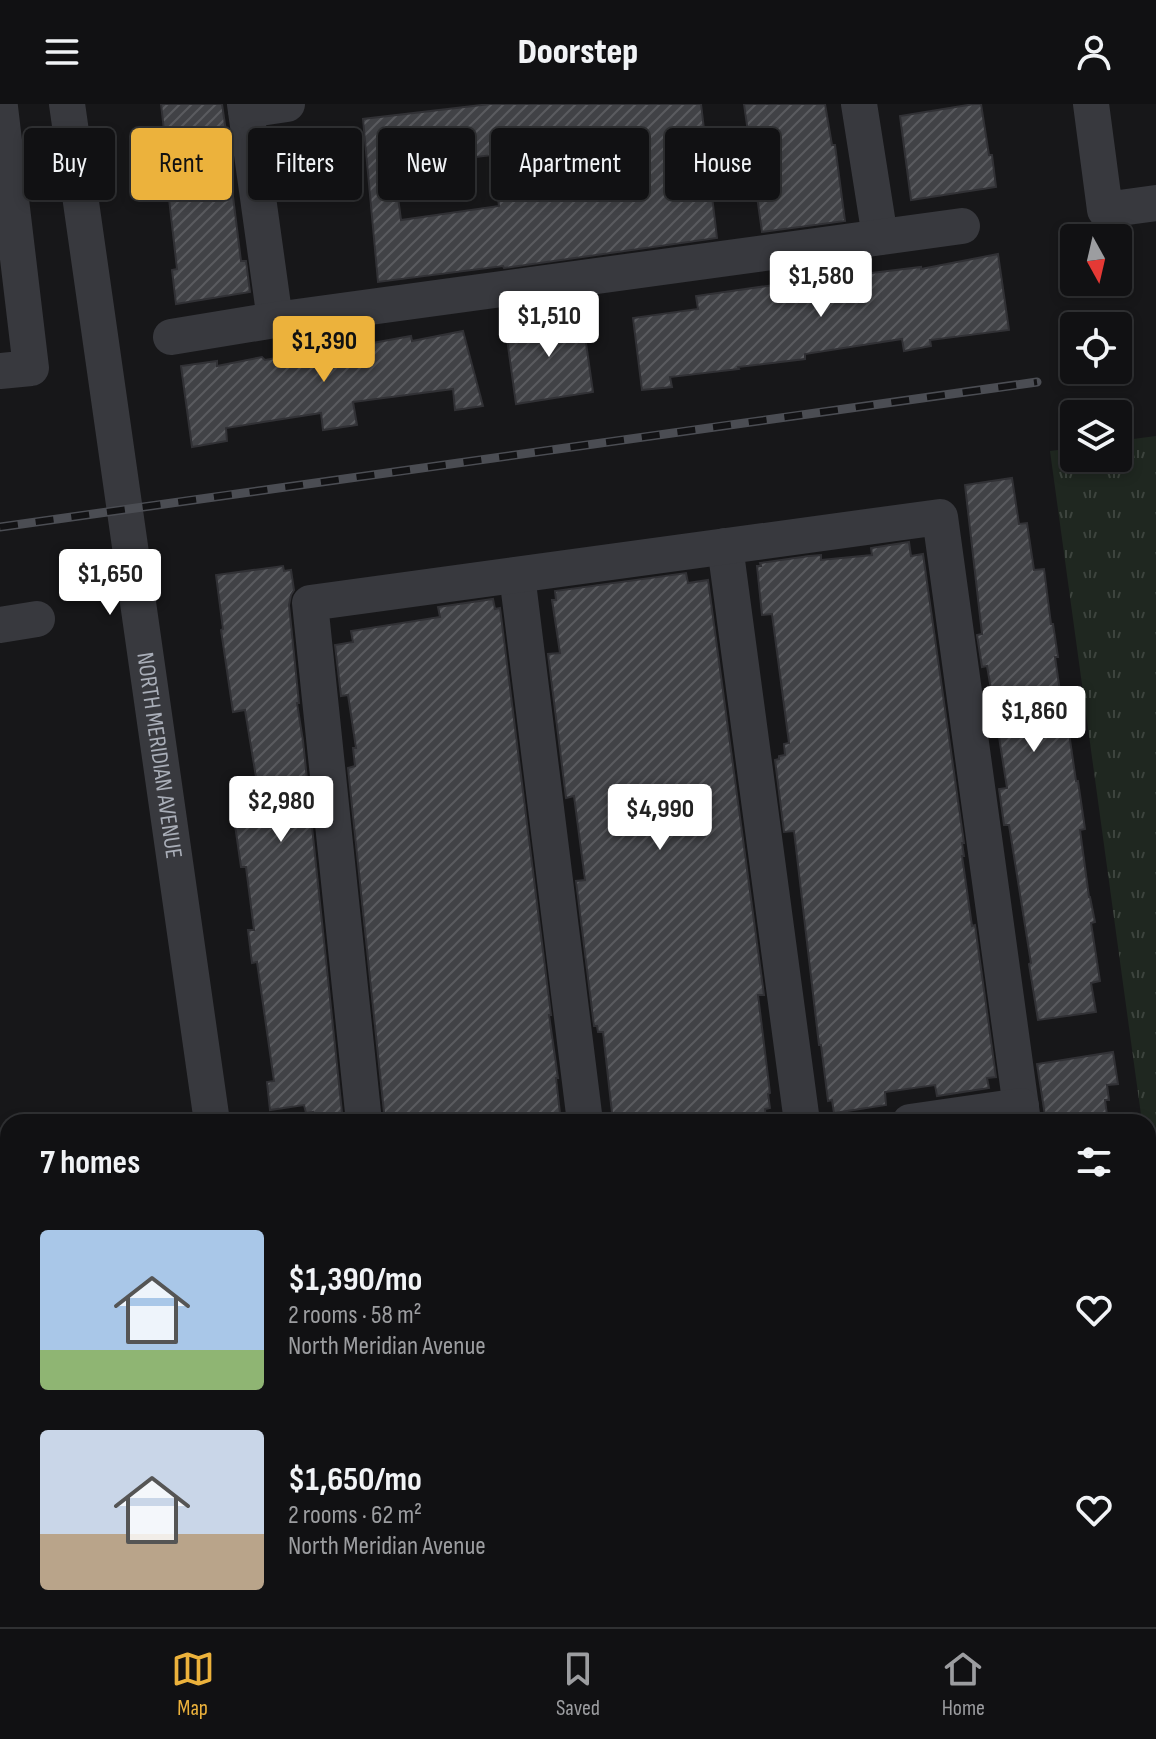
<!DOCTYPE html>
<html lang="en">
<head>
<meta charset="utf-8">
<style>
	body { margin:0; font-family:"Sofia Sans Condensed",sans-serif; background:#1e1f21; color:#f1f3f6; height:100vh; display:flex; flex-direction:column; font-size:30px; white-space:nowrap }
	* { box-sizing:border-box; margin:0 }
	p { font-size:26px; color:#9c9da0 }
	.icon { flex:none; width:44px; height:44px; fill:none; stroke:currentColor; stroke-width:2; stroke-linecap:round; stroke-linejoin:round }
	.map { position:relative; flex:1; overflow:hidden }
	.details { position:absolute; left:0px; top:1010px; width:1156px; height:514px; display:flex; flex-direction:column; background:#111113; border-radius:24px 24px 0 0; box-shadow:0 4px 12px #0003,0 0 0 2px #303133 }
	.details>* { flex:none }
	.top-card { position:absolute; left:24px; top:24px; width:1108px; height:72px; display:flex; gap:16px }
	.needle { width:52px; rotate:172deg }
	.fabs { position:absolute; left:1060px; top:120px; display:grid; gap:16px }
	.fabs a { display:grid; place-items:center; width:72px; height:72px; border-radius:8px; background:#111113; box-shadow:0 4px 12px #0003,0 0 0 2px #303133; font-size:40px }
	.price { position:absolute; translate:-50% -68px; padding:0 18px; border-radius:8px; background:#fff; color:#222; font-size:26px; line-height:52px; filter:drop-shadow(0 2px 4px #0008) }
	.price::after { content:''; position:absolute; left:50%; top:48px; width:24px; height:18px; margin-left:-12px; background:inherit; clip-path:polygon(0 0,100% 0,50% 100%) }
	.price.active { background:#ecb23c; color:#111 }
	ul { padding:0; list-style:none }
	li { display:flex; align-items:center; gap:24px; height:200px; padding:0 40px }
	li span { display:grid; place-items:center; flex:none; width:224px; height:160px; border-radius:8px; color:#555 }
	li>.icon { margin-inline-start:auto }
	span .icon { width:96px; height:96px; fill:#fffc; stroke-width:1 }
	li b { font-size:34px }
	h2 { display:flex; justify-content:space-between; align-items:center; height:96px; padding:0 40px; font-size:34px }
	.tag { padding:0 28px; border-radius:8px; background:#111113; box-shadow:0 4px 12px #0003,0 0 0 2px #303133; font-size:28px; line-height:72px }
	.tag.active { background:#ecb23c; color:#111 }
	header { display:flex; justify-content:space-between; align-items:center; height:104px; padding:0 40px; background:#111113; font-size:36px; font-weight:800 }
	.tab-bar { display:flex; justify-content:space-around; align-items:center; height:112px; border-top:2px solid #303133; background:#111113; font-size:22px; color:#9c9da0 }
	.tab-bar a { display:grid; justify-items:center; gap:4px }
	.tab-bar .active { color:#ecb23c }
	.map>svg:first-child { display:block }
	.grass { fill:url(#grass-tufts) }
	.building { fill:url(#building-hatch); stroke:#313135; stroke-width:2; fill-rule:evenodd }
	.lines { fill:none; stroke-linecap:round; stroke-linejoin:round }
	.path { stroke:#3e4045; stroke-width:5; stroke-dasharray:4 6; stroke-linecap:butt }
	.minor { stroke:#38393e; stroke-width:36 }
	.rail-casing { stroke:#4b4d53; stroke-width:9 }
	.rail { stroke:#121214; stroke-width:6; stroke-dasharray:18; stroke-linecap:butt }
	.labels { text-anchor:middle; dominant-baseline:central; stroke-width:6; stroke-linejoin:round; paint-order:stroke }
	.street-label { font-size:24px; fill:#a9aeb8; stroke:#121214 }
</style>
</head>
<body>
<header><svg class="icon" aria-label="menu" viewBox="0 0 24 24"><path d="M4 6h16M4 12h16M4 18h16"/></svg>Doorstep<svg class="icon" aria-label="person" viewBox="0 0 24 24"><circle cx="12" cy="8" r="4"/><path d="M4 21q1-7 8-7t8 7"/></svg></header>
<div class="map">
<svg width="1156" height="1523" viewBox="0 0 1156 1523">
	<defs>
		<pattern id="grass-tufts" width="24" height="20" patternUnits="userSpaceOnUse" patternTransform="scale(2)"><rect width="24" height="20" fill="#1f2720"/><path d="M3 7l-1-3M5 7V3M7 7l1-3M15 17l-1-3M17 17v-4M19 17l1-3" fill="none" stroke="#3d443e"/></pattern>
		<pattern id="building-hatch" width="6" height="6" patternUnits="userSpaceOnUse" patternTransform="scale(2)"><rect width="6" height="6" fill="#414246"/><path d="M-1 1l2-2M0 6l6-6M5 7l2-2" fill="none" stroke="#5a5b5f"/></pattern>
	</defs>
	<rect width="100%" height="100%" fill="#171719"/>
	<path class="grass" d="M1156 332V1112H1155L1148 1061V1018H1142L1050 347 1074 344V354H1118V337Z
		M1151 1169 1156 1209V1523H330L329 1516H1148V1170Z"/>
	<path class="building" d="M161 0H222L232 68H230L241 157H246L250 188 176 200 172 166 177 165 167 77 162 78 158 45 166 44Z
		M490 0H701L717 134 504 164 503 162 378 178 363 15ZM492 51 499 102 401 116 394 63Z
		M744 0H825L832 41H835L845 117 762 128Z
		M974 0H981L989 51H992L996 83 911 96 900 12Z
		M998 150 1009 226 930 236 931 242 904 247 902 235 805 250V255L738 263 739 265 670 273 672 283 642 286 633 214 698 205 696 192 795 178V182L863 170 921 163V165Z
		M582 211 593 288 516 300 505 220Z
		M463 227 483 302 455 306 453 285 353 298 357 321 323 326 321 309 226 324 227 337 192 343 181 262 217 257V262L262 253 265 256 345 242V244L411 232 412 237Z
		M1012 374 1019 420 1027 419 1034 466 1044 465 1051 520H1053L1058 553H1055L1065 622H1068L1076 677H1078L1085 725 1080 726 1089 793H1090L1095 818 1091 819 1100 877 1091 879 1096 908 1038 916 1029 860 1031 859 1009 721H1004L999 685 1007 684 996 614 987 562 982 563 977 531 982 530 965 381Z
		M909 438 911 452 923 450 964 739H962L964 752H962L972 822 975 821 996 973 987 974 989 984 937 992 935 981 885 988 886 1001 834 1009 832 996 828 997 821 941H819L794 727 784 728 775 656 779 655V652L785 651 784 640 789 639 772 510 762 511 757 462H761L760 459 809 452 821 451V456L872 451 871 444Z
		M283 462 284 467 291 466 294 486 291 491 289 501 299 599H297L303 637 343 1018H313V1008L306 1009 304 1001 270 1006 267 978 274 977 257 858 252 859 248 826H254L246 763H241L235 721 252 719 244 675 256 673 245 606 233 608 221 526 223 525 216 471Z
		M686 469 688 479 708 476 764 891H758L770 989 768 990 770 1004 765 1005 766 1018H613L603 928H598L597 922H594L576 777 585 776 574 692 566 694 548 550 560 549 552 496H556L555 487Z
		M493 495 495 505 500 504 551 911H549L558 974H556L561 1018H385L348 664 355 662 353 644H356L348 591 341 592 335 541 353 538 351 527 440 513 438 503Z
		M1113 948 1118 980 1107 981 1109 996H1105L1108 1018H1046L1037 960Z"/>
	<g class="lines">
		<path class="path" d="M1148 1108 1156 1102
			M1148 1297 1156 1354
			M704 1523 709 1516"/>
		<g class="minor">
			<path id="s1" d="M67 0 212 1018"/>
			<path d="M245 0 275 216"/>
			<path d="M859 0 880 133"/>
			<path d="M1091 0 1105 106 1156 99"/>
			<path d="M0 3 31 264 0 267"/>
			<path d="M246 6 287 0"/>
			<path d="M171 233 275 216 962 122"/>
			<path d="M725 442 802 1018"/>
			<path d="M517 471 585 1018"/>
			<path d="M0 521 37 515"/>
			<path d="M364 1018 310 499 940 413 1023 1018"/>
			<path d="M910 1018 1021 1002"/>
			<path d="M0 1084 5 1089 8 1088"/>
			<path d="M1148 1146 1156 1145"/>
			<path d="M0 1287 8 1285"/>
			<path d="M0 1483 8 1482"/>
			<path d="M88 1516 89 1523"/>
			<path d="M282 1516 283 1523"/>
		</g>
		<defs>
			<path id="rail" d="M0 423 1037 278"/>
		</defs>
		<use href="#rail" class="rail-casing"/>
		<use href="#rail" class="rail"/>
	</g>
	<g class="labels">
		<g class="street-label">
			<text stroke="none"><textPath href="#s1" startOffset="658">NORTH MERIDIAN AVENUE</textPath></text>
		</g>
	</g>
</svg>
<div class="fabs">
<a><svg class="needle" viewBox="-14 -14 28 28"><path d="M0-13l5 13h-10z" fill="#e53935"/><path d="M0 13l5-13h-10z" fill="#9c9da0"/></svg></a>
<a><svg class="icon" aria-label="locate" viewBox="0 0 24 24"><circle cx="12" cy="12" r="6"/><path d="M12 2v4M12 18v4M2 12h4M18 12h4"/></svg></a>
<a><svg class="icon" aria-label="layers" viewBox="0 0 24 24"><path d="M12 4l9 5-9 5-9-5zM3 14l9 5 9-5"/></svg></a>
</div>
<b class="price" style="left:821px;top:215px">$1,580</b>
<b class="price" style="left:549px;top:255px">$1,510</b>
<b class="price active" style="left:324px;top:280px">$1,390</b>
<b class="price" style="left:110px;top:513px">$1,650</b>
<b class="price" style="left:1034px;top:650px">$1,860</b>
<b class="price" style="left:281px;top:740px">$2,980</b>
<b class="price" style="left:660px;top:748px">$4,990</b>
<div class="top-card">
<a class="tag">Buy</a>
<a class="tag active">Rent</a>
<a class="tag">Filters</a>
<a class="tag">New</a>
<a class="tag">Apartment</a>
<a class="tag">House</a>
</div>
<section class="details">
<h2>7 homes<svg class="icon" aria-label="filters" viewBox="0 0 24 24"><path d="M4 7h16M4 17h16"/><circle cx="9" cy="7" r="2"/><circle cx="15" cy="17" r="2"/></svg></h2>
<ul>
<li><span style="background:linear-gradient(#a9c7e8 75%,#8fb573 0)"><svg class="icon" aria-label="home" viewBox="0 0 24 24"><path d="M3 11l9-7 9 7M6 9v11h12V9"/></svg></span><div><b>$1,390/mo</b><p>2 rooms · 58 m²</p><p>North Meridian Avenue</p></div><svg class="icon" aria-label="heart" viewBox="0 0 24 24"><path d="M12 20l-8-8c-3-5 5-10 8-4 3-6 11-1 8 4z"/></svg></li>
<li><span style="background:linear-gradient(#c9d6e8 65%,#b9a48a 0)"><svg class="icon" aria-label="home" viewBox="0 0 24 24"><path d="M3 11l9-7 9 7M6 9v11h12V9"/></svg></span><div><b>$1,650/mo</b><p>2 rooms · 62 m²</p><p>North Meridian Avenue</p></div><svg class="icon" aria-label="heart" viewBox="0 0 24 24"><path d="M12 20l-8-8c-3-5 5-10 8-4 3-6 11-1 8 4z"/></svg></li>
</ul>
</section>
</div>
<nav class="tab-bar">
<a class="active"><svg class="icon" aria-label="map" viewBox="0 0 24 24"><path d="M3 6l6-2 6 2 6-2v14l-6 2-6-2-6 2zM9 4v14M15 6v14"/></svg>Map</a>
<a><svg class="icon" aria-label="saved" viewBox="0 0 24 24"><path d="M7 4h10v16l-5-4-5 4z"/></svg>Saved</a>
<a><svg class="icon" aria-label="home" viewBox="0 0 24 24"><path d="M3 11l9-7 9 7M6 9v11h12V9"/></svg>Home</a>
</nav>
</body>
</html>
